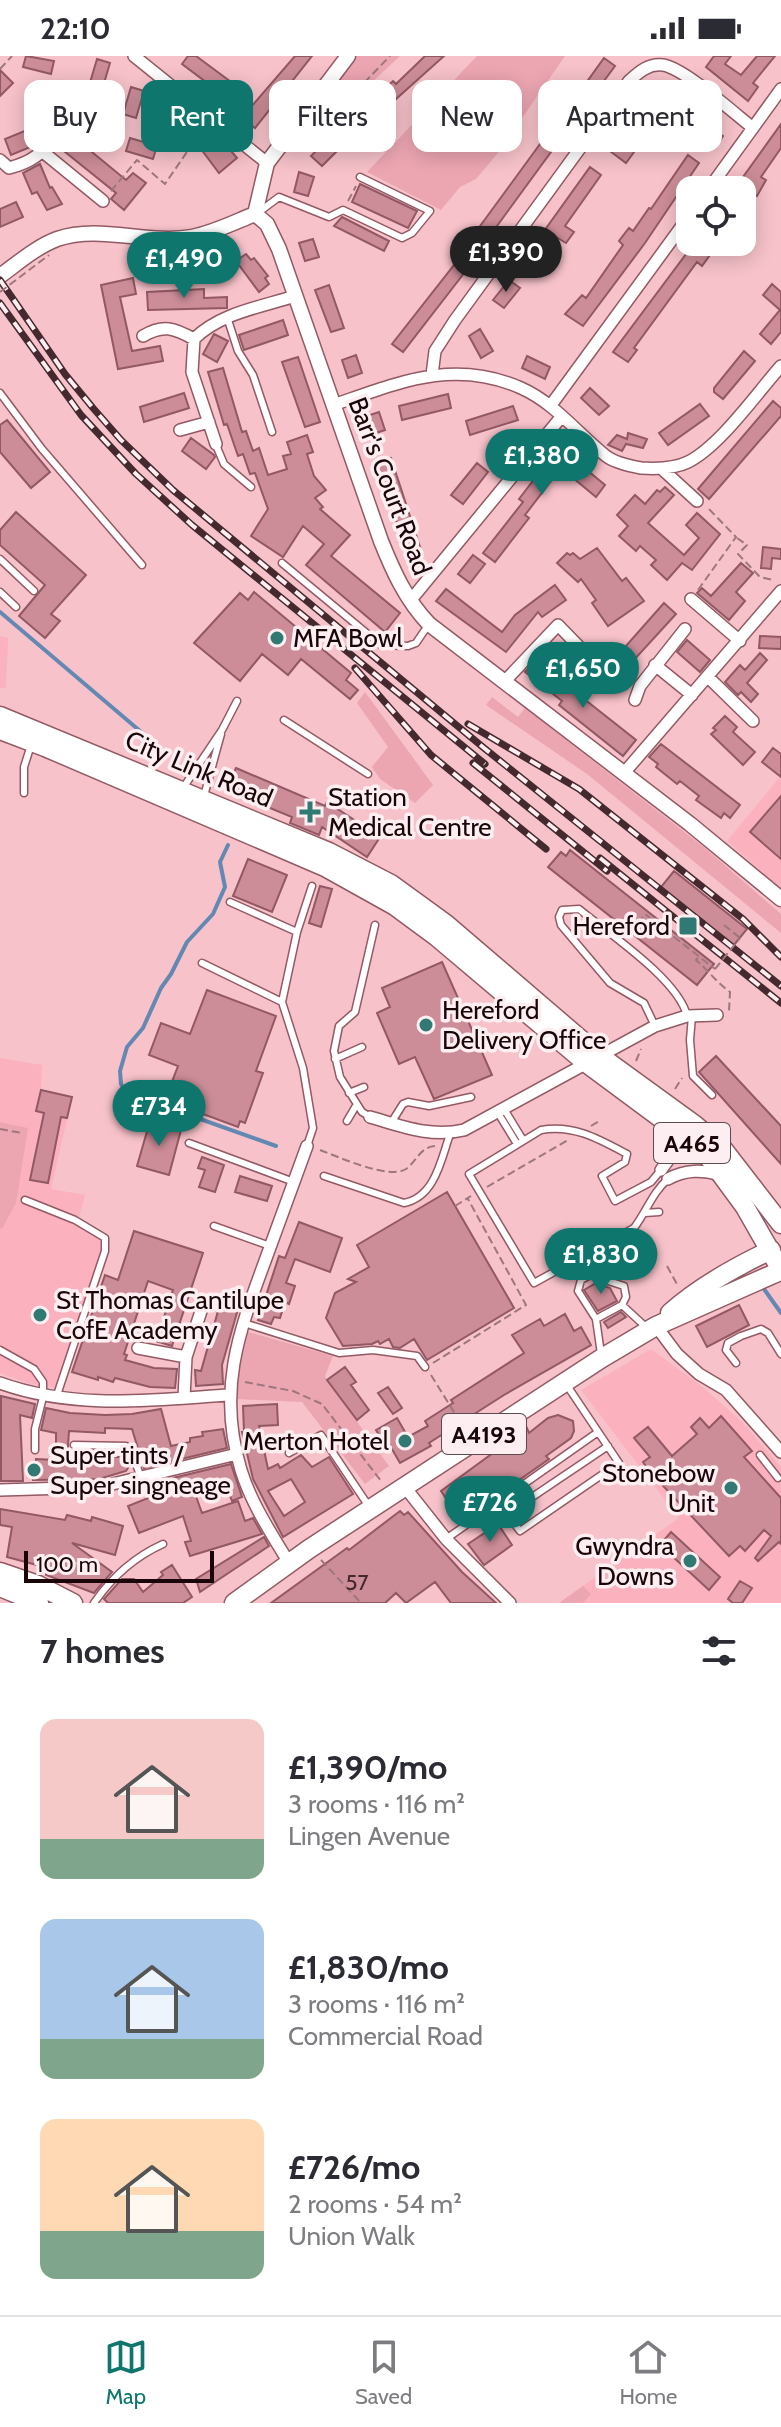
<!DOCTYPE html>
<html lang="en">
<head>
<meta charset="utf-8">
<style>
	body { margin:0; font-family:Cabin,sans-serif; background:#f2f2f3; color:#2b2b33; height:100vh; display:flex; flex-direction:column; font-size:30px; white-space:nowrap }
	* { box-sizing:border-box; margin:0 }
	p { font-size:26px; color:#7c7c81 }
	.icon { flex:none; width:44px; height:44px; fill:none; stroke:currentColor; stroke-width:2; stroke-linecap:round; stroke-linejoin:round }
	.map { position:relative; height:1547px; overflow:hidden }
	.sheet { display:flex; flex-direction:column; background:#fff; flex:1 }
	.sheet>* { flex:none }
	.top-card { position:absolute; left:24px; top:24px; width:734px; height:72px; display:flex; gap:16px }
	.buttons { position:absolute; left:676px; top:120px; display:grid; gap:16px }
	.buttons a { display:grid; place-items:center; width:80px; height:80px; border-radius:16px; background:#fff; box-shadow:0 4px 20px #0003; font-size:40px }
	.scale { position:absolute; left:24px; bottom:20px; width:190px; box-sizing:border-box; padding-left:8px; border:4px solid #1a0509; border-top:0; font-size:22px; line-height:28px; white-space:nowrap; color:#1a0509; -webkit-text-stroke:6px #fdeff1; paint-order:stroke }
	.price { position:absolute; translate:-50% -68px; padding:0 18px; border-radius:28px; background:#0f766e; color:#fff; font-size:26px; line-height:52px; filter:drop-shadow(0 2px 4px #0008) }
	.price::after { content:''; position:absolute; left:50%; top:48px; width:24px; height:18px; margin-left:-12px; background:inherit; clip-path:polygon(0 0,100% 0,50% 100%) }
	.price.active { background:#222; color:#fff }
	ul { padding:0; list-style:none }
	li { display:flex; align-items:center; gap:24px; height:200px; padding:0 40px }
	li span { display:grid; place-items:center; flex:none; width:224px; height:160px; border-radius:16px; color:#555 }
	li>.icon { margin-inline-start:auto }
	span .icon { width:96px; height:96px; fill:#fffc; stroke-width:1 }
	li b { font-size:34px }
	h2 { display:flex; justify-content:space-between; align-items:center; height:96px; padding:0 40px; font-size:34px }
	.pill { padding:0 28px; border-radius:16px; background:#fff; box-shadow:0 4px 20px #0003; font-size:28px; line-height:72px }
	.pill.active { background:#0f766e; color:#fff }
	.status { display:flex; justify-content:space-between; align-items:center; height:56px; padding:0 40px; background:#fff; direction:ltr }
	.status svg { height:22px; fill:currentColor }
	.dock { display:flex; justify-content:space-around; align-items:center; height:112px; border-top:2px solid #e1e1e2; background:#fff; font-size:22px; color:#7c7c81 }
	.dock a { display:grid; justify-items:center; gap:4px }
	.dock .active { color:#0f766e }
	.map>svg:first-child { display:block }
	.built { fill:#fbb1be }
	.green { fill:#eca6b2 }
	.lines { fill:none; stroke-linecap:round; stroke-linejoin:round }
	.stream { stroke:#6389b3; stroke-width:4 }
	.building { fill:#cc8d98; stroke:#925863; stroke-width:2; fill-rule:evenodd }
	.service-casing { stroke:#935964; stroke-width:9 }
	.minor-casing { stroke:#935964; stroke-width:14 }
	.tertiary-casing { stroke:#935964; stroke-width:17 }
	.primary-casing { stroke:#935964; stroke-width:21 }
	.trunk-casing { stroke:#935964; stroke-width:21 }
	.path { stroke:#9e767d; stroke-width:2; stroke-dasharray:8 4; stroke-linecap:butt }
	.service { stroke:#fff; stroke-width:6 }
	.minor { stroke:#fff; stroke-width:11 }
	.tertiary { stroke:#fff; stroke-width:14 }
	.primary { stroke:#fff; stroke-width:18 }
	.trunk { stroke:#fff; stroke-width:18 }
	.rail-casing { stroke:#44292e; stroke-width:7 }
	.rail { stroke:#fdeff1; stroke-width:4; stroke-dasharray:12; stroke-linecap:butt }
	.path-bridge { stroke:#9e767d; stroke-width:2; stroke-dasharray:8 4; stroke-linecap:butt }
	.poi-dot { fill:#317973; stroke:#fdeff1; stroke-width:3 }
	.labels { text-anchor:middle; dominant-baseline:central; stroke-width:7; stroke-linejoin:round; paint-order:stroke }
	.number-label { font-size:22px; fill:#46272d }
	.shield { fill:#fdeff1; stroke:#5e4b4f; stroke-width:2 }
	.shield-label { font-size:24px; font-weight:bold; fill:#1a0509 }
	.street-label { font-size:26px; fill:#1a0509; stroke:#fdeff1 }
	.poi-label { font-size:26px; fill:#1a0509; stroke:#fdeff1; text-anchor:start }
</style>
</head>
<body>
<div class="status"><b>22:10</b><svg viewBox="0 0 49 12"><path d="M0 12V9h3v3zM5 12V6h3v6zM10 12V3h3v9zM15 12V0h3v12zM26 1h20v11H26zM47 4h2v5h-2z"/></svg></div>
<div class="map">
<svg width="781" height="1547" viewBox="0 0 781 1547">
	<rect width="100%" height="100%" fill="#f7c2ca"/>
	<path class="built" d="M0 580 8 582 6 632H0Z
		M781 720V832L727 785Z
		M0 1002 42 1009 41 1034 72 1041 51 1133 85 1139 77 1169 100 1180 101 1201 56 1332 28 1327 0 1317V1172H2L28 1072 0 1066Z
		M651 1293 704 1332 742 1366 781 1411V1547H559L679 1462 581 1334Z"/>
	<path class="green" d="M357 0H400L304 90 293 80Z
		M477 0H565L497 98 476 123 460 131 441 154 367 116Z
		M365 636 433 729 415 747 380 723 372 711 388 691 357 647Z
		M492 641 518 661 525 652 705 792 781 858V877L587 718 486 649Z
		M0 1066 28 1072 16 1147 2 1173 0 1172Z
		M245 1275 333 1300 325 1320 327 1324 389 1410 365 1428 302 1346 235 1343Z
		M583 1530 591 1538 583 1547H559Z"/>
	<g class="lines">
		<path class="stream" d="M0 556 160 692
			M228 789 220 806 225 831 213 858 187 886 171 918 161 932 143 972 127 991 120 1015 121 1028 127 1037 276 1090
			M764 1233 781 1257"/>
	</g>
	<path class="building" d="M26 0 54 5 51 18 23 11Z
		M188 0H196L231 26 222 38 182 8Z
		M295 0H312L255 72 238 59 247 48 251 51Z
		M425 0H444L367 69 365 67 322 110 311 100 346 65 347 66 393 25 396 28Z
		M714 0H731L725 8 741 19 757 0H775L753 27 758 31 748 45 706 11Z
		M604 2 615 10 584 52 582 51 565 73 567 74 486 185 475 177 559 62 548 53 556 43 568 52Z
		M97 3 110 7 102 34 89 30Z
		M0 14 13 27 0 40Z
		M62 25 89 33 85 46 70 42 46 70 33 59 48 42 55 48Z
		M131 31 144 35 136 62 123 58Z
		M656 33 680 50 672 61 648 43Z
		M96 54 123 61 120 75 92 67Z
		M631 55 642 63 623 88 634 96 626 107 606 92Z
		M702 66 723 80 716 91 694 77Z
		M781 68V92L761 121 766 124 757 140 738 128Z
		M27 74 33 90 11 99 5 83Z
		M213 74 237 102 219 117 201 93Z
		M70 78 126 124 133 117 146 127 124 154 111 143 116 137 59 91Z
		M130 82 157 90 153 103 126 95Z
		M688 99 699 107 645 187 583 270 565 258 582 239 586 242 623 189 619 185 629 172 633 175 649 152 651 153Z
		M40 108 50 132 52 131 62 148 47 154 37 136 32 138 23 117Z
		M590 111 601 119 565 170 574 176 566 187 556 181 535 211 524 203Z
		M299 116 314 121 308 140 294 136Z
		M360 128 417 155 408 172 352 146Z
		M16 146 23 161 0 171V153Z
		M342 161 389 185 384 195 334 170Z
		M313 183 319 201 305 205 299 187Z
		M695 186H706L715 192 702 210 697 206 634 292 637 294 628 306 613 296Z
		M465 195 475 203 403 296 392 288Z
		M246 198 251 204 254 202 268 220 265 222 269 228 259 236 236 205Z
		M211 201 217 210 201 221 195 212Z
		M133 222 136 238 120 241 132 295 160 290 163 305 118 313 101 229Z
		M509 224 520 232 504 252 493 244Z
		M772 228 781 236V276L771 288 760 278 780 254 763 239Z
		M329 229 344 272 331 276 315 234Z
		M204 233V242L227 241V252L148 254 147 236Z
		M283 264 288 279 244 294 239 279Z
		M480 273 493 295 481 302 469 280Z
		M214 278 228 285 217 306 203 298Z
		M744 295 755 305 723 343 714 336V332Z
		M356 299 362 317 348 322 342 304Z
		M527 300 550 311 545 323 522 312Z
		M298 301 320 366 305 371 282 306Z
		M223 312 242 376 246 375 253 395 259 392 268 419 287 413 283 400 291 398 287 386 307 379 313 396 307 398 314 420 326 434 315 442 323 451 320 453 350 479 331 500 400 557 385 576 306 509 324 488 303 470 283 501 251 480 268 453 255 417 250 418 243 398 238 400 227 368 224 369 208 316Z
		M590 332 609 350 599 359 581 342Z
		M184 337 189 352 144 366 140 351Z
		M448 338 451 352 402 364 399 350Z
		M773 345 781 352V360L709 443 698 433Z
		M700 348 709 360 668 389 659 377Z
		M513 350 518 364 470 379 466 365Z
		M379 356 385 374 367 380 361 362Z
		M7 364 50 416 31 432 0 396V369Z
		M628 377 647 383 643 392 626 388 622 395 608 389 617 379 627 383Z
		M191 382 214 399 215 401 206 413 182 395Z
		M559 391 605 429 596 441 561 412 525 459 529 462 495 506 483 497 523 446 519 443Z
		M391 402 420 491 407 495 376 407Z
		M477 407 488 416 463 448 451 439Z
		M665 431 674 439 648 467 684 499 699 482 686 469 697 457 720 478 692 514 682 507 667 524 651 509 656 504 640 490 636 495 619 480 628 470 617 459 635 439 645 448 657 434 660 436Z
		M16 456 86 519 51 558 60 565 45 582 19 560 45 529 0 489V474Z
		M763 491 781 493V503L772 502 771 513 761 512Z
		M597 492 622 525 626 522 644 545 608 570 592 547 596 544 581 523 578 526 557 507 567 497 570 499 573 497 580 503Z
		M473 499 485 508 470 527 458 518Z
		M741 507 753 517 736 536 745 545 729 564 697 537 702 532 711 540Z
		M555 529 566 544 542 561 538 556 506 596 436 545 446 533 502 576 515 559Z
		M254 536 351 617 346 624 358 634 350 643 301 603 288 619 262 598 240 625 194 587 240 537 248 544Z
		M664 547 676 558 621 618 617 628 600 622 606 606 610 608Z
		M760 580 781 581V593L759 592Z
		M687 584 710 604 700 616 677 596Z
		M760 597 767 604 747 627 758 638 751 646 741 636 738 639 725 626 740 609 745 614Z
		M536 605 636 684 623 700 559 649 562 645 525 616Z
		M725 660 737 671 733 676 755 696 743 709 711 678 716 674 713 672Z
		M661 688 740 749 730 762 724 757 721 762 696 744 699 740 680 725 677 728 656 711 658 708 649 701Z
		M773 692 781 698V721L762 706Z
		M236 712 325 750 327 746 380 781 367 801 322 771 319 779 290 767 292 761 226 734Z
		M781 740V803L750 776Z
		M570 794 714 908 697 929 548 811 561 796 566 800Z
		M248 803 287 819 272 856 233 840Z
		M674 815 747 873 734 889 661 831Z
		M320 830 332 833 321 871 309 867Z
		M442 906 492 1019 434 1043 415 1001 399 1008 377 957 390 951 382 932Z
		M207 934 276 960 256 1015 263 1017 245 1067 240 1065 238 1071 165 1044 178 1010 149 999 161 967 190 978Z
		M716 1000 781 1070V1108L699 1016Z
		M41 1034 72 1041 67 1062 61 1061 48 1127 30 1124 44 1057 36 1055Z
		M150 1065 181 1074 169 1119 137 1110Z
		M202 1101 224 1109 215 1136 199 1131 205 1114 198 1112Z
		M240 1120 272 1130 267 1145 235 1136Z
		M447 1136 514 1252 427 1304 414 1283 400 1292 393 1291 389 1283 380 1288 378 1285 372 1288 343 1290 326 1262 335 1237 356 1226 348 1223 369 1211 357 1189Z
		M299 1166 342 1182 330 1216 295 1203 286 1227 295 1230 289 1248 285 1246 280 1262 274 1261 271 1268 258 1264 279 1200 285 1202Z
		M134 1175 203 1197 172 1290 156 1285 173 1234 148 1225 124 1298 127 1299 125 1304 154 1312 177 1313 175 1332 150 1331 115 1322 113 1326 98 1321V1324L72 1316 105 1219 118 1224Z
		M596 1227 599 1233 604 1230 610 1232 617 1245 598 1255 584 1234Z
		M220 1248 238 1253 222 1309 223 1328 196 1330 195 1314 201 1315Z
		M739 1249 749 1269 707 1291 696 1270Z
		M621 1256 626 1261 608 1272 604 1266Z
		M565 1258 574 1275 581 1271 591 1289 504 1339 429 1387 431 1390 400 1407 389 1388 386 1390 376 1374 397 1362 408 1381 428 1370 425 1365 453 1347 451 1344 524 1297 512 1279 540 1263 544 1270Z
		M345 1311 356 1326 351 1329 369 1354 357 1364 327 1324Z
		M388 1331 402 1352 393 1358 378 1337Z
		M1 1340 35 1348 32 1362 20 1359 23 1425H1Z
		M277 1348 278 1369 259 1370 268 1413 278 1408 280 1412 301 1399 312 1411 329 1401 353 1438 283 1481 253 1423 242 1376H244L243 1350ZM291 1423 305 1446 284 1460 268 1435Z
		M46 1352 70 1357 105 1359 132 1358 161 1353 171 1390 190 1386V1382L203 1380 202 1376 223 1373 227 1392 144 1412 132 1373 105 1372V1377L69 1375 67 1406H92V1404H105V1401H121L130 1409 126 1415 99 1423 33 1424 36 1403 56 1404V1377L41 1374Z
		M558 1359 573 1365 574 1375 571 1382 546 1400 549 1403 482 1450 462 1457 455 1456 441 1435 527 1372 529 1377 548 1362Z
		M721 1360 752 1395 744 1401 781 1442V1488L779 1486 758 1505 755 1502 771 1480 764 1474 745 1495 740 1490 729 1500 649 1415 643 1406 650 1401 634 1382 648 1371 672 1400 697 1378 691 1371 700 1362 709 1372Z
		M231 1408 242 1441 232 1445 224 1425 193 1432 202 1457 238 1445 245 1465 253 1462 262 1478 190 1500 185 1486 191 1485 183 1460 139 1477 128 1450 176 1431 173 1422Z
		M0 1453 65 1464 67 1459 91 1465 92 1461 123 1470 115 1499 72 1487 112 1516 94 1537 46 1519 48 1512 7 1501 12 1471 0 1469Z
		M400 1455 404 1459 408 1456 462 1516 496 1547H451L435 1526 406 1547 396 1537 385 1547H271L347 1492 349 1494Z
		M498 1468 512 1489 484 1509 468 1488Z
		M671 1476 720 1521 709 1534 660 1489Z
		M264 1481 269 1490 200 1536 196 1523Z
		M172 1509 192 1541 183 1547H108L104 1543 122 1523H134L143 1536 163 1519 161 1516Z
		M740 1525 752 1532 742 1547H733L728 1543Z"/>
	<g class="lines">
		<defs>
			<path id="service" d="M259 156 279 141 329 161 343 154 402 182 412 177 430 155 360 121
				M227 261 238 295 253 319 272 376
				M0 337 42 393 142 509
				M216 389 224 408 251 431
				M0 503 34 535
				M282 507 381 589 408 590 416 587 429 568
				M0 536 16 551
				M284 664 368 718
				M183 732 222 674 237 645
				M24 737V711L31 689
				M204 740 221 678
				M230 846 297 876
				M202 907 282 946
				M692 960 690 984 693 1020 712 1039
				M655 970 644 947 610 927 561 869 559 861 562 854 579 853C608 877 679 924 687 960
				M335 1003 362 991
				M349 1037 364 1031
				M504 1053 523 1084
				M498 1057 517 1088
				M369 1060 362 1056 340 1021 334 995 339 970 355 956 375 869
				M347 1065 357 1048
				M391 1067 403 1048 408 1046 429 1050 471 1041
				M189 1087 294 1126
				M307 1090 313 1072 303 1012 282 946 297 876 312 830
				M661 1114 651 1126 615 1145 602 1120 625 1106 627 1098C599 1083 573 1068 541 1074L469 1118 534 1227 634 1172C647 1155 652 1137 668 1123
				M324 1120 404 1147C435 1141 441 1104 450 1078
				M25 1144 75 1164 105 1182V1195L56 1342
				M645 1157 659 1156
				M214 1170 270 1190
				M596 1263 578 1235 581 1224 590 1219 624 1230 626 1241 622 1249
				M244 1267 339 1297 373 1294 417 1300 425 1311
				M0 1294 34 1313 43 1326V1341L35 1373V1394
				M601 1298 596 1263 622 1249 648 1273
				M736 1307 726 1294 728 1287 741 1280 761 1273 768 1277 781 1298
				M74 1389 126 1390 131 1394 141 1422
				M289 1397 321 1379 370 1452
				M760 1399 778 1422
				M498 1446 520 1475 619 1407 566 1328
				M507 1458 608 1390
				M446 1483 598 1376
				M94 1547C112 1521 134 1501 163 1488"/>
			<path id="minor" d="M134 0 267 107
				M43 96 103 145
				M0 104 9 112C32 106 42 98 56 78
				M708 134 781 33
				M143 280C163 268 174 272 194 283
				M432 319 435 295 455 264 629 25C639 16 649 7 663 9 684 12 735 58 753 72
				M333 349C398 327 453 302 521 332 555 347 578 378 606 400 615 407 630 410 641 412 657 413 674 413 688 406 720 390 757 337 781 310
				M551 349 690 159
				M180 374 209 366
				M216 388 192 316 194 283C220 257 261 251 295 240
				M662 413 697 445
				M691 543 740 585
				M410 545 562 360
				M655 609 692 639
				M708 621 753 665
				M505 625 558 569 589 601
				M635 644 640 630 685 573
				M624 717 781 535
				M370 1061C401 1070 431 1082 464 1074L655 970 687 960 717 959
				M661 1114 669 1103 674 1072
				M668 1123C686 1113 702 1114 721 1119
				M656 1270 677 1298 699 1318 726 1334 781 1396
				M138 1292 186 1301
				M0 1327C75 1354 151 1344 229 1339
				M184 1342 186 1301 204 1246
				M404 1430 446 1483 510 1547
				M0 1434 100 1431 237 1398
				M289 1507C271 1477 251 1447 241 1414 217 1336 238 1278 265 1205 279 1167 293 1128 307 1090"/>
			<path id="tertiary" d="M255 158 267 168 279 193 381 485C393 515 406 544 429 568L690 768 781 843
				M255 158 267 107 348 0
				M0 220C18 207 36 191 57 183 100 168 147 189 192 181 213 177 235 166 255 158"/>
			<path id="primary" d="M670 1257C699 1231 735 1211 771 1194
				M234 1547 309 1493 602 1302 656 1270 780 1215"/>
			<path id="trunk" d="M0 660 329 796 391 828 446 868 600 1000 695 1069 723 1093 781 1168
				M0 674 45 691 325 811 395 850 437 881 585 1006 674 1072 709 1102 745 1151 781 1214
				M0 1516 38 1529 73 1547
				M0 1531 39 1547"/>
		</defs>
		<use href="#service" class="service-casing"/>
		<use href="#minor" class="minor-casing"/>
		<use href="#tertiary" class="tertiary-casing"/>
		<use href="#primary" class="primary-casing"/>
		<use href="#trunk" class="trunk-casing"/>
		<path class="path" d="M0 13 12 0
			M325 54 360 31 390 0
			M111 135 137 104 165 128 204 71
			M348 145 356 130
			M737 482 747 489 738 498 760 521 773 524
			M698 534 736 481 708 452
			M724 869 740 882
			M631 877 645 858 715 913
			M698 902 696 904C709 915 716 926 730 936L729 955
			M636 1005 641 993
			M675 1033 682 1022
			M591 1070 601 1064
			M0 1073 22 1077
			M320 1094C339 1101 389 1124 406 1113 417 1105 420 1091 435 1090
			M487 1131 568 1084
			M455 1150 471 1140
			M667 1210 678 1230
			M433 1307 526 1249 468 1143
			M431 1319 462 1369 482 1357 484 1359
			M245 1326 293 1335 322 1348 381 1425
			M321 1504 361 1547"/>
		<use href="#service" class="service"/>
		<use href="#minor" class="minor"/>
		<use href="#tertiary" class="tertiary"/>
		<use href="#primary" class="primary"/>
		<use href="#trunk" class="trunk"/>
		<defs>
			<path id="rail" d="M0 224 65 318 93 352 121 384 173 434 484 692 781 930
				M0 247 81 359 136 418 192 469 485 708
				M355 612 431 699 546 793
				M468 668 579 733 743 863 781 901
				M473 707 607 815
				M600 802 781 947"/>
		</defs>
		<use href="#rail" class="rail-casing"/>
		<use href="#rail" class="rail"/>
		<path class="path-bridge" d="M0 236 49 199
			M715 913 740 882"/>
	</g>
	<g class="poi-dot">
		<circle cx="277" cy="582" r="8"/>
		<path d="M306 744h8v8h8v8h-8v8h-8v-8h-8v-8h8z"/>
		<rect x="678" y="860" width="20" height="20" rx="4"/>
		<circle cx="426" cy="969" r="8"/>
		<circle cx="40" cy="1259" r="8"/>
		<circle cx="405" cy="1385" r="8"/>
		<circle cx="34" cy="1414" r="8"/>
		<circle cx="731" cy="1432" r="8"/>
		<circle cx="690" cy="1505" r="8"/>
	</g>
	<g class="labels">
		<g class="number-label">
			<text x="357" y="1526">57</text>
		</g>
		<g class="shield">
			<rect x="654" y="1067" width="76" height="40" rx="6"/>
			<rect x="442" y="1358" width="84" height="40" rx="6"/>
		</g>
		<g class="shield-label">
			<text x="692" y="1087">A465</text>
			<text x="484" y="1378">A4193</text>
		</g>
		<g class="street-label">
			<text transform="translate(390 430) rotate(69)">Barr's Court Road</text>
			<text transform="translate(199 713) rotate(23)">City Link Road</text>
		</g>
		<g class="poi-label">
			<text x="293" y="582">MFA Bowl</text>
			<text x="328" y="741">Station<tspan x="328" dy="30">Medical Centre</tspan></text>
			<text x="670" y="870" text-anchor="end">Hereford</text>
			<text x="442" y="954">Hereford<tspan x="442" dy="30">Delivery Office</tspan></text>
			<text x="56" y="1244">St Thomas Cantilupe<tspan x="56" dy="30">CofE Academy</tspan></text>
			<text x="389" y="1385" text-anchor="end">Merton Hotel</text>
			<text x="50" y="1399">Super tints /<tspan x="50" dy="30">Super singneage</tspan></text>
			<text x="715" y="1417" text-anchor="end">Stonebow<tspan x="715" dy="30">Unit</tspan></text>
			<text x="674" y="1490" text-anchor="end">Gwyndra<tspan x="674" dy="30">Downs</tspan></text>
		</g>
	</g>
</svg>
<div class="buttons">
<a><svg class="icon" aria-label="locate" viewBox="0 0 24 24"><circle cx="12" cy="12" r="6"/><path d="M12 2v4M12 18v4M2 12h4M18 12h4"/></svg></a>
</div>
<div class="scale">100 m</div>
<b class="price active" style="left:506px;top:238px">£1,390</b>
<b class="price" style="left:184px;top:244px">£1,490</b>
<b class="price" style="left:542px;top:441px">£1,380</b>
<b class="price" style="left:583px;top:654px">£1,650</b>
<b class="price" style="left:159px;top:1092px">£734</b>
<b class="price" style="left:601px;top:1240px">£1,830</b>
<b class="price" style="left:490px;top:1488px">£726</b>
<div class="top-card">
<a class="pill">Buy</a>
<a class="pill active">Rent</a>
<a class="pill">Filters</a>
<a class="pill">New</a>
<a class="pill">Apartment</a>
</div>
</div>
<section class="sheet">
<h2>7 homes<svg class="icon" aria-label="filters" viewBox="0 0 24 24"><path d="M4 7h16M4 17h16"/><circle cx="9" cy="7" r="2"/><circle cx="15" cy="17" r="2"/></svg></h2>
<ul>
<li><span style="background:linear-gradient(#f6c9c9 75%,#7fa58c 0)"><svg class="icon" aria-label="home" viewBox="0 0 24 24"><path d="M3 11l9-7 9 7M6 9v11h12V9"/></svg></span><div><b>£1,390/mo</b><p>3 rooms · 116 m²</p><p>Lingen Avenue</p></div></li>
<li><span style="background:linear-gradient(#a9c7e8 75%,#7fa58c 0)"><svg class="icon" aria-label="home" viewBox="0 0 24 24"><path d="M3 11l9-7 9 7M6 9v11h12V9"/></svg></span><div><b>£1,830/mo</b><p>3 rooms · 116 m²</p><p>Commercial Road</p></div></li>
<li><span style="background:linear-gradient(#ffd9b3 70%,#7fa58c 0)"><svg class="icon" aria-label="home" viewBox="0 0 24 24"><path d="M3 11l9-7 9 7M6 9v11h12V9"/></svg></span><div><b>£726/mo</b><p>2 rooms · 54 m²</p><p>Union Walk</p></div></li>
</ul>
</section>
<nav class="dock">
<a class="active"><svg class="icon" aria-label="map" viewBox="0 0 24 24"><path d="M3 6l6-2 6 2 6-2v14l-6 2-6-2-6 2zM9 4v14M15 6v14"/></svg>Map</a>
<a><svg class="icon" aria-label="saved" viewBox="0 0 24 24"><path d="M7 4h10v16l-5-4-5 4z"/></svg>Saved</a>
<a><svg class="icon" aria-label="home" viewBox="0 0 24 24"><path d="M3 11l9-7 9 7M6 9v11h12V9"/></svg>Home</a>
</nav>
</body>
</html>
